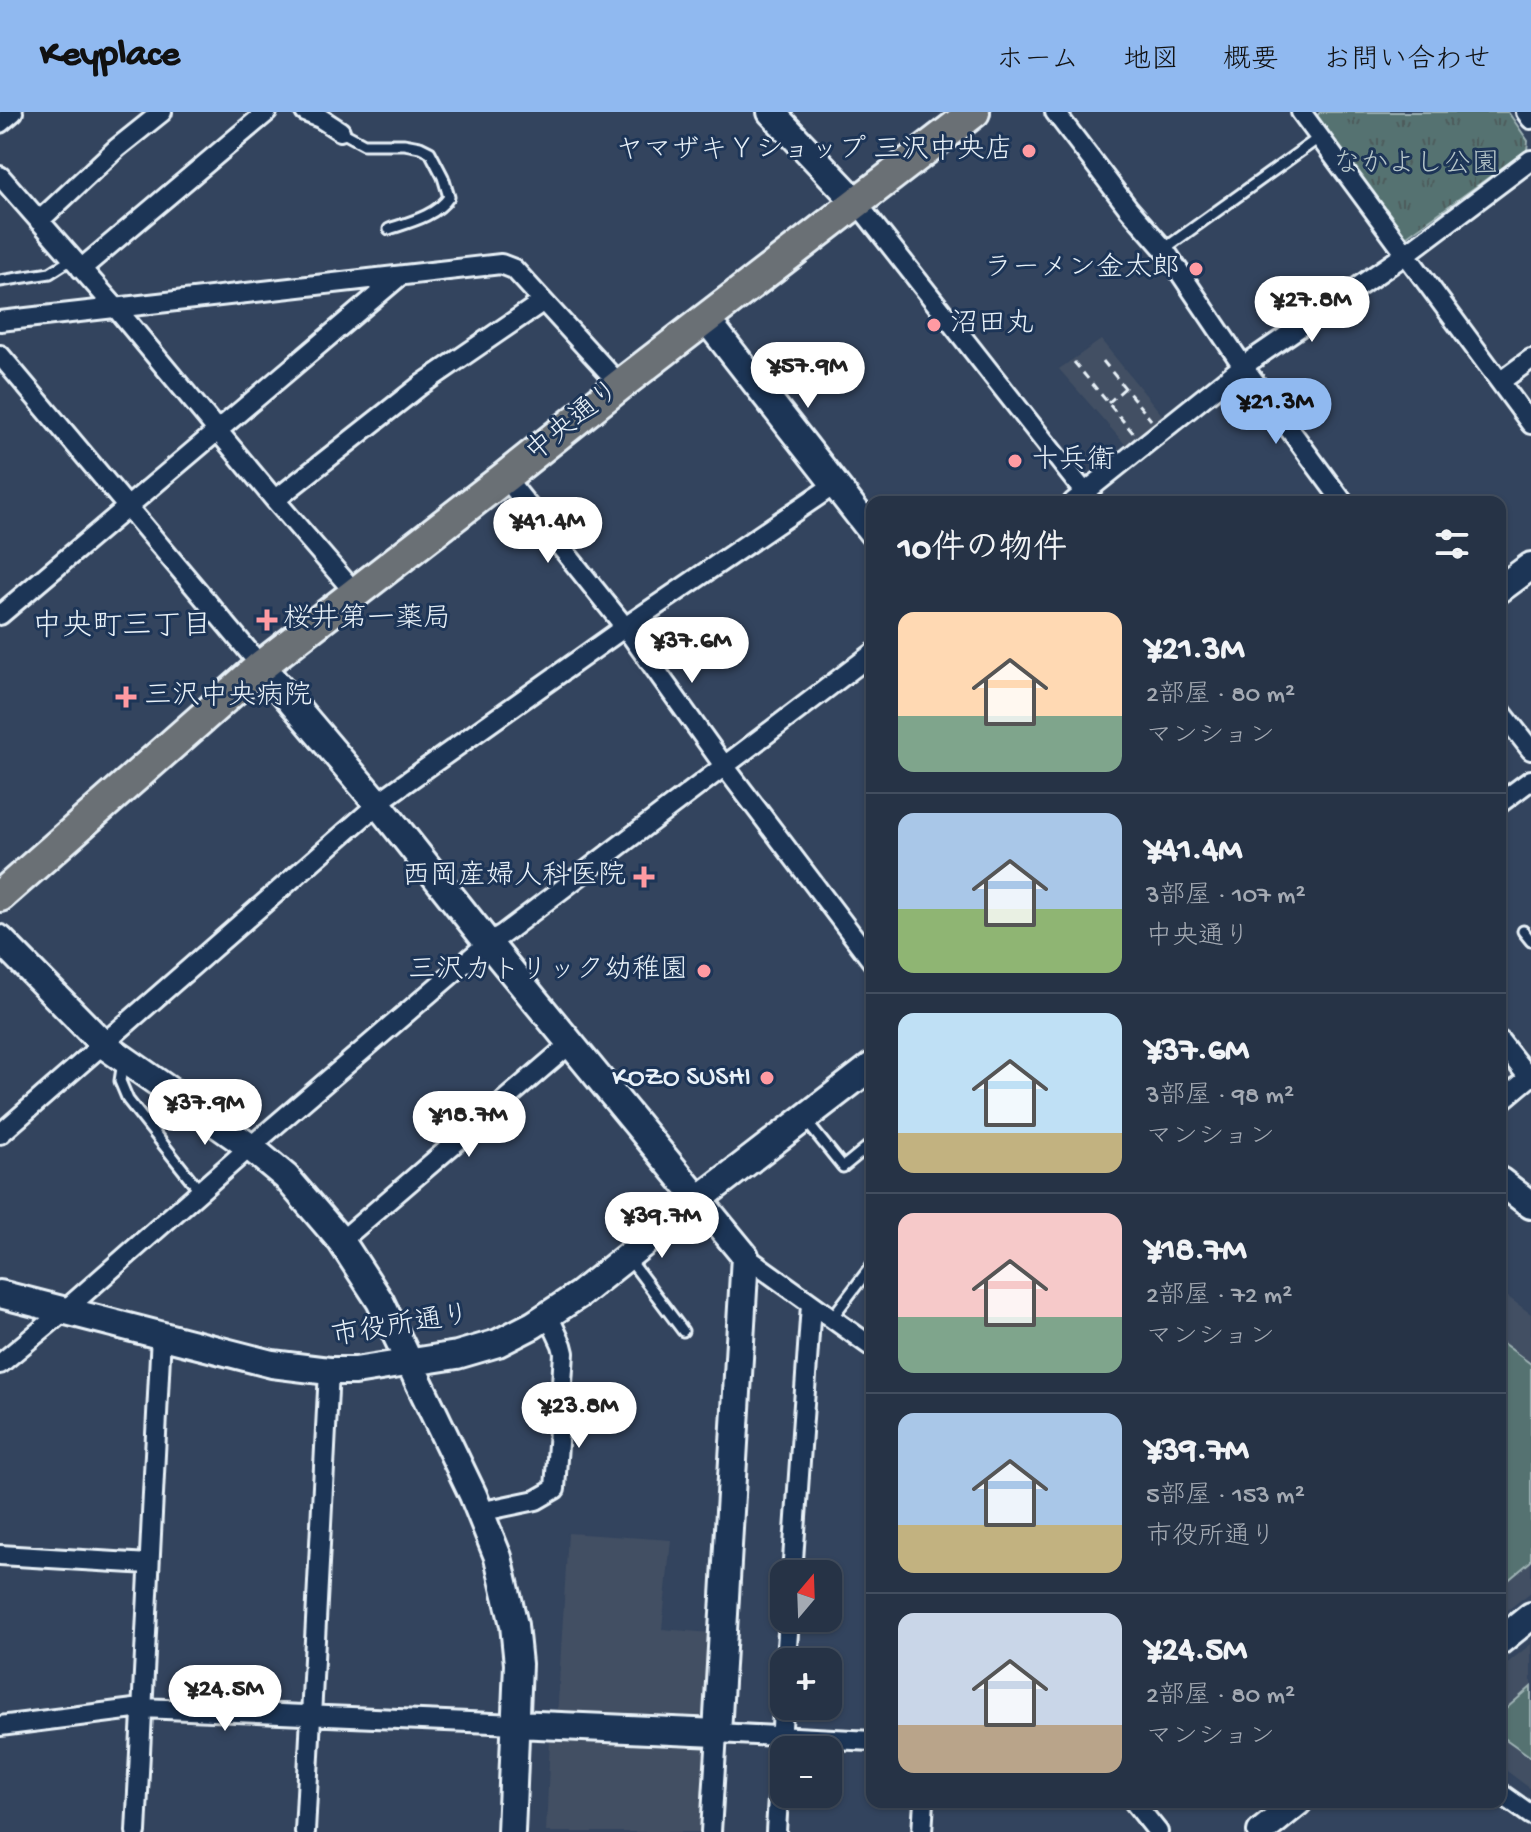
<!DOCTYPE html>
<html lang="ja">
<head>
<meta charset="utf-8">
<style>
	body { margin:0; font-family:"Gochi Hand","Klee One",sans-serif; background:#2e3b4d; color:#f1f3f6; height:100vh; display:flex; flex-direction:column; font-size:30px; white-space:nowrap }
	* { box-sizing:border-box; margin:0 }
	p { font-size:26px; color:#a4aab3 }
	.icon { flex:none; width:44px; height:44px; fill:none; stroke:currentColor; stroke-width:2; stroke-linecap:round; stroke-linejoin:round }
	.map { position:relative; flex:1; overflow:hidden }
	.side { position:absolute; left:866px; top:384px; width:640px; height:1312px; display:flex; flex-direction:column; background:#263346; border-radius:16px; box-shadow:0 2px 6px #0004,0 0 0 2px #424e5f }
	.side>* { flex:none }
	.needle { width:52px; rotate:19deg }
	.controls { position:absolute; left:770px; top:1448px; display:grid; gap:16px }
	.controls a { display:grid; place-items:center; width:72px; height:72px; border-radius:16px; background:#263346; box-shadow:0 2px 6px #0004,0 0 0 2px #424e5f; font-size:40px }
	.price { position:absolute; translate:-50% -68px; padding:0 18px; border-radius:28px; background:#fff; color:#222; font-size:26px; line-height:52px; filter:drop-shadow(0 2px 4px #0008) }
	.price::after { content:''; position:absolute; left:50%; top:48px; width:24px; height:18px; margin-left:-12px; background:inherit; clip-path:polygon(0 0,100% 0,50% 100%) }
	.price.active { background:#90b9f0; color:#111 }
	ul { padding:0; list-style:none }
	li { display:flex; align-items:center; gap:24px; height:200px; padding:0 32px }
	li+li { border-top:2px solid #424e5f }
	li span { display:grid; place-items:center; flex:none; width:224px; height:160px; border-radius:16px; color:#555 }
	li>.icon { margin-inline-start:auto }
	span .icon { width:96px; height:96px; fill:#fffc; stroke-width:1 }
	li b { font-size:34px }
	h2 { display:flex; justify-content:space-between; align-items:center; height:96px; padding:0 32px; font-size:34px }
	header { display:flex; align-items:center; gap:48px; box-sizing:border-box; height:112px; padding:0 40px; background:#90b9f0; color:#111 }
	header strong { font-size:38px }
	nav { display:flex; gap:44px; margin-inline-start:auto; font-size:28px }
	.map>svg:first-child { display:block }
	.built { fill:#424f63 }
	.grass { fill:#557271; stroke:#9eb2b4; stroke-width:2 }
	.park { fill:url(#park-tufts); stroke:#9eb2b4; stroke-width:2 }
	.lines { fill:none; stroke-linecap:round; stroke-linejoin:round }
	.lane-casing { stroke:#e8f1f8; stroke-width:15 }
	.street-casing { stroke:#e8f1f8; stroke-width:24 }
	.secondary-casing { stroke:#e8f1f8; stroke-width:32 }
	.primary-casing { stroke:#e8f1f8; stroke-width:36 }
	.path { stroke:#e8f1f8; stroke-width:3; stroke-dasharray:8 6; stroke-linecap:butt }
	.lane { stroke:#1d3557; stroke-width:9 }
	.street { stroke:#1d3557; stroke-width:18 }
	.secondary { stroke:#1d3557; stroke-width:26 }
	.primary { stroke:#6b6f75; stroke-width:30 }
	.poi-dot { fill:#ff9aa2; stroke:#1d3557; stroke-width:3 }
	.labels { text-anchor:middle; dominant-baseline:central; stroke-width:6; stroke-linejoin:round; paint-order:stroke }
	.poi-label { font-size:28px; fill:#e8f1f8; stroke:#1d3557; text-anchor:end }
	.park-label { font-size:28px; fill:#b5c5c9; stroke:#1d3557 }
	.street-label { font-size:28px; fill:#e8f1f8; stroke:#1d3557 }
	.neighbourhood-label { font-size:30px; fill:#e8f1f8; stroke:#1d3557 }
</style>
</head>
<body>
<header>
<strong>Keyplace</strong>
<nav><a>ホーム</a><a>地図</a><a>概要</a><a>お問い合わせ</a></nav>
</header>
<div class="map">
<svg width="1531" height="1720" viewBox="0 0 1531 1720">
	<defs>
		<pattern id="park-tufts" width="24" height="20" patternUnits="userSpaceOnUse" patternTransform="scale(2)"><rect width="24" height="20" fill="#557271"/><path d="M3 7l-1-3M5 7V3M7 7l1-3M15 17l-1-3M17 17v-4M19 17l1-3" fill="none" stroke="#4d5b5c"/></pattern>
	</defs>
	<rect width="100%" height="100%" fill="#33445e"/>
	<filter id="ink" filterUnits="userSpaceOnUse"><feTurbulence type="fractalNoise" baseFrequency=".0125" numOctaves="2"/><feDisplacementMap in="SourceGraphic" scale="16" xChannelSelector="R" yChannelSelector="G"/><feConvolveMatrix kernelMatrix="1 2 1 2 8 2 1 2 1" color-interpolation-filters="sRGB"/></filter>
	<g filter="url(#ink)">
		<path class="built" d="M1101 228 1167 309 1130 338 1059 257Z
			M1500 1179 1531 1202V1480L1500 1504Z
			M568 1421 671 1428 662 1517 712 1521 708 1609 557 1606Z
			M1531 1532V1677L1500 1654V1557Z
			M550 1628 704 1635 701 1720H546Z"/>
		<path class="grass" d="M1500 1229 1531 1252V1449L1500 1475Z
			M1531 1575V1645L1500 1623V1602Z"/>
		<path class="park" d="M1320 0H1508L1528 29 1527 38 1407 124 1401 122 1315 7Z"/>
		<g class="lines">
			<defs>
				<path id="lane" d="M340 19 364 32H404L420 35 430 40 443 65 449 85C436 104 410 110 389 117
					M1164 137 1320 25
					M0 169 50 161 72 147
					M1523 819 1531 829
					M123 950 120 969 128 988 200 1079
					M806 1009 843 1055 871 1032
					M629 1147 683 1219
					M831 1207 872 1153"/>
				<path id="street" d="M305 0 320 6 340 19
					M1055 0 1129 97 1164 137 1243 254 1343 390
					M1301 0 1531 312
					M1526 0 1531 7
					M0 11 13 0
					M0 64 115 195 275 388 356 482
					M857 91 1092 390
					M39 109 117 36 162 0
					M81 157 267 0
					M0 209 501 152 514 157 620 273
					M0 243 261 554
					M1501 269 1531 247
					M505 365 625 515 725 655 872 849
					M275 388 421 273 542 190
					M1073 390 1243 254 1406 142 1531 48
					M0 503 400 164
					M1500 598 1531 638
					M1500 691 1531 668
					M1500 929 1529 966
					M1500 990 1531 964
					M0 1022 387 684 625 515 834 373
					M341 1129 570 932
					M745 1144 872 1235
					M0 1252 64 1199 250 1035 488 831 503 822 872 542
					M479 1400 536 1388 555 1377 564 1241 562 1233 548 1203
					M0 1443 149 1452
					M792 1462 811 1193
					M786 1550 789 1506
					M0 1614 142 1596 516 1612
					M1500 1681 1531 1703
					M1134 1690 1158 1720
					M136 1720 161 1223
					M305 1720 329 1259
					M711 1720 717 1621 872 1629
					M776 1720 784 1580
					M922 1720 924 1690"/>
				<path id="secondary" d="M771 0 857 91
					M706 207 872 420
					M1500 477 1531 454
					M261 554 378 692 488 831 745 1144 717 1621 516 1612
					M0 827 104 933 250 1035 286 1065 341 1129 380 1189 473 1383 498 1445 514 1513 518 1552 511 1720
					M1500 1069 1531 1093
					M0 1182 272 1252 329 1259H355L457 1243 498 1231 533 1213 580 1182 698 1088 872 954
					M1500 1529 1531 1504
					M1261 1720 1298 1690"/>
				<path id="primary" d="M0 784 261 554 505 365 620 273 974 0"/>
			</defs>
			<use href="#lane" class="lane-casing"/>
			<use href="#street" class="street-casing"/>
			<use href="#secondary" class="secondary-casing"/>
			<use href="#primary" class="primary-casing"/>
			<path class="path" d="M1103 249 1151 308
				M1074 250 1134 322
				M1108 291 1125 276"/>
			<use href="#lane" class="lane"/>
			<use href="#street" class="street"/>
			<use href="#secondary" class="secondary"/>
			<use href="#primary" class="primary"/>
		</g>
	</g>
	<g class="poi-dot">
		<circle cx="1029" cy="39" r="8"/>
		<circle cx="1196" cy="157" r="8"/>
		<circle cx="934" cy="213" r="8"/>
		<circle cx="1015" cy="349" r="8"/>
		<path d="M263 496h8v8h8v8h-8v8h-8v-8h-8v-8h8z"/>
		<path d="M122 573h8v8h8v8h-8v8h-8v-8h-8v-8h8z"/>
		<path d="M640 753h8v8h8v8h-8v8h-8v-8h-8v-8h8z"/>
		<circle cx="704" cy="859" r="8"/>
		<circle cx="767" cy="966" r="8"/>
	</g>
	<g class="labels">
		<g class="poi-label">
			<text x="1013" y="39">ヤマザキＹショップ 三沢中央店</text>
			<text x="1180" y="157">ラーメン金太郎</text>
			<text x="950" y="213" text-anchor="start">沼田丸</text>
			<text x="1031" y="349" text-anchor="start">十兵衛</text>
			<text x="283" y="508" text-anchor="start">桜井第一薬局</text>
			<text x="144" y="585" text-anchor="start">三沢中央病院</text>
			<text x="626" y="765">西岡産婦人科医院</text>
			<text x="688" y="859">三沢カトリック幼稚園</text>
			<text x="751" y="966">KOZO SUSHI</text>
		</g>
		<g class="park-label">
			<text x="1416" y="53">なかよし公園</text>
		</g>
		<g class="street-label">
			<text transform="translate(574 310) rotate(-39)">中央通り</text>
			<text transform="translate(401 1215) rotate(-9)">市役所通り</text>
		</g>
		<g class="neighbourhood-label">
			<text x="122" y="516">中央町三丁目</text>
		</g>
	</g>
</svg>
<div class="controls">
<a><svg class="needle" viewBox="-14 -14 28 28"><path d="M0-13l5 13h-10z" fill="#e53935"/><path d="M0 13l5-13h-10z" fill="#a4aab3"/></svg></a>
<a>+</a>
<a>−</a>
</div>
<b class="price" style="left:1312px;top:232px">¥27.8M</b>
<b class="price" style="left:808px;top:298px">¥57.9M</b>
<b class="price active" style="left:1276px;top:334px">¥21.3M</b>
<b class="price" style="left:548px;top:453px">¥41.4M</b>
<b class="price" style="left:692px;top:573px">¥37.6M</b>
<b class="price" style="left:205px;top:1035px">¥37.9M</b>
<b class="price" style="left:469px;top:1047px">¥18.7M</b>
<b class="price" style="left:662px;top:1148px">¥39.7M</b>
<b class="price" style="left:579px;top:1338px">¥23.8M</b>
<b class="price" style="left:225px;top:1621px">¥24.5M</b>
<section class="side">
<h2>10件の物件<svg class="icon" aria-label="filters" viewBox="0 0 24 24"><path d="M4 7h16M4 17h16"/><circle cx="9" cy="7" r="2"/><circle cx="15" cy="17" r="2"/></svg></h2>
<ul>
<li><span style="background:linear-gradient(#ffd9b3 65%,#7fa58c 0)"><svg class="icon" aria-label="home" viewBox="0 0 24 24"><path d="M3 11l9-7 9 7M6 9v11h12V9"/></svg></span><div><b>¥21.3M</b><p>2部屋 · 80 m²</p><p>マンション</p></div></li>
<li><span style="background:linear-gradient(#a9c7e8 60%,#8fb573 0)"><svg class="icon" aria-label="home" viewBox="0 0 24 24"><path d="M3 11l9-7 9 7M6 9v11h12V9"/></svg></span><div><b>¥41.4M</b><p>3部屋 · 107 m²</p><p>中央通り</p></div></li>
<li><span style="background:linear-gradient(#bfe0f5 75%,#c2b280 0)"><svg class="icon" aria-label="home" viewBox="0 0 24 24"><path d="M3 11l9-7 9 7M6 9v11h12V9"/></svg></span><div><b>¥37.6M</b><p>3部屋 · 98 m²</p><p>マンション</p></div></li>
<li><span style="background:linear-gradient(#f6c9c9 65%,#7fa58c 0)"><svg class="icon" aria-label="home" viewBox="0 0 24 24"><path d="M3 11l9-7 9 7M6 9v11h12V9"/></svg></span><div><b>¥18.7M</b><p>2部屋 · 72 m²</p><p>マンション</p></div></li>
<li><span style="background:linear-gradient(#a9c7e8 70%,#c2b280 0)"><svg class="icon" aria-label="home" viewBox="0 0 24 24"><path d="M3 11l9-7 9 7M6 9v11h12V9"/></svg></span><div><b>¥39.7M</b><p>5部屋 · 153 m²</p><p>市役所通り</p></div></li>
<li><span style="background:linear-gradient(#c9d6e8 70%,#b9a48a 0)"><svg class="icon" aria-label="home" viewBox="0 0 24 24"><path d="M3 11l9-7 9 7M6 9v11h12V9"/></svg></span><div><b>¥24.5M</b><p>2部屋 · 80 m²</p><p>マンション</p></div></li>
</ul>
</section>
</div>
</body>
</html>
